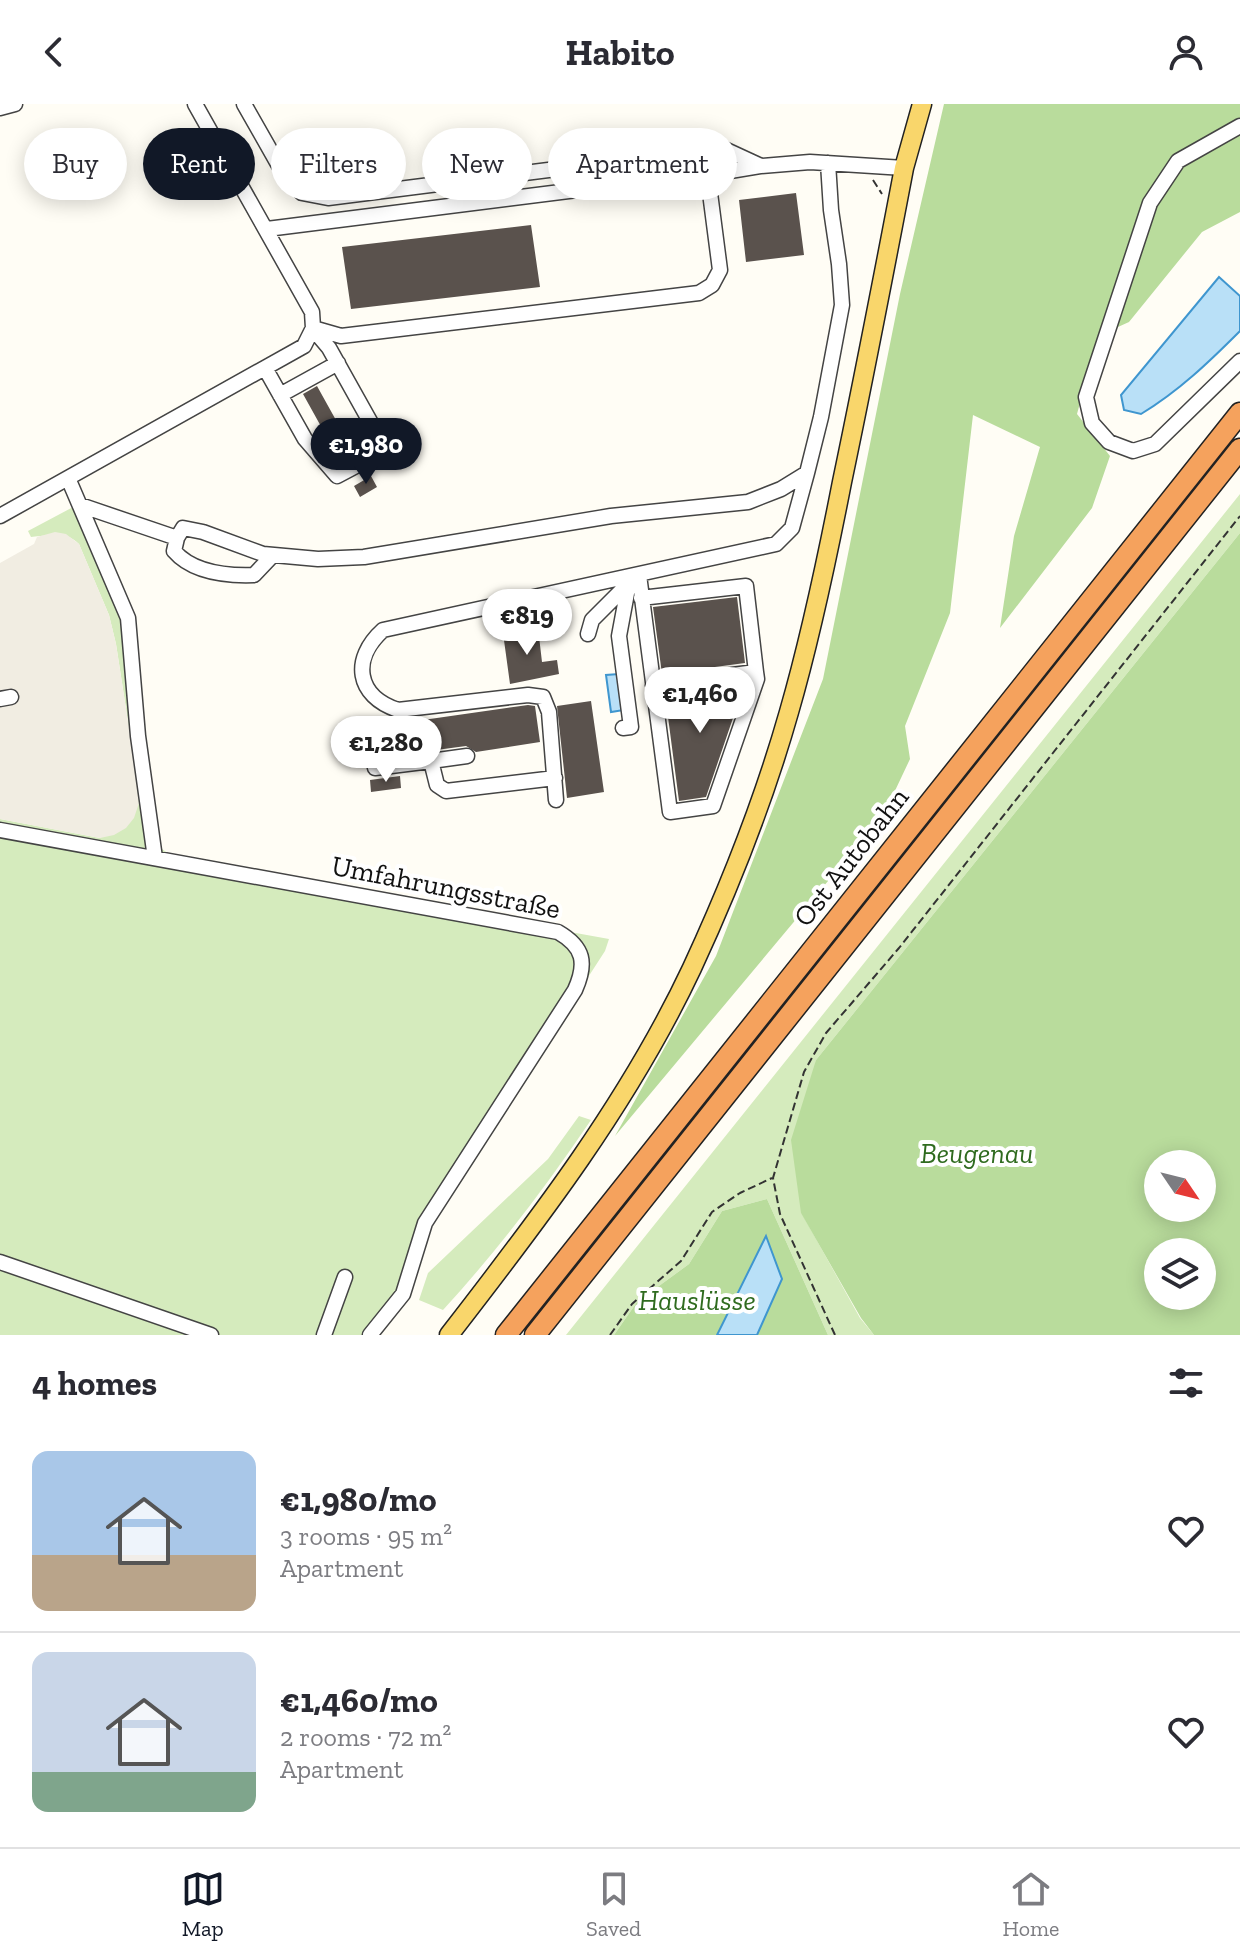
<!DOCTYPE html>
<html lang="en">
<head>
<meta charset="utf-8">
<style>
	body { margin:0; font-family:"Zilla Slab",serif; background:#f2f2f3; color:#2b2b33; height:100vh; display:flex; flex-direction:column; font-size:30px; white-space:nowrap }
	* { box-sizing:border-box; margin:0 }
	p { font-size:26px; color:#7c7c81 }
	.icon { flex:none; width:44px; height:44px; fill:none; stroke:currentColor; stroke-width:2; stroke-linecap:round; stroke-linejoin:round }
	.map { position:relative; height:1231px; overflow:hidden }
	.side { display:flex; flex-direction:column; background:#fff; flex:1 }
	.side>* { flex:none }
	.banner { position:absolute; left:24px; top:24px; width:800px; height:72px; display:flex; gap:16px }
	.needle { width:52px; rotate:125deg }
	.buttons { position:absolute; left:1144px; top:1046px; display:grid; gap:16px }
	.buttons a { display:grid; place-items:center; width:72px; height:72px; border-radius:50%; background:#fff; box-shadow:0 4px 20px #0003; font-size:40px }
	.price { position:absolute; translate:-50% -68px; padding:0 18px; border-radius:28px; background:#fff; color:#222; font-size:26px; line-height:52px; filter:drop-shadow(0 2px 4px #0008) }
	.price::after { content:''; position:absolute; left:50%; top:48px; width:24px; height:18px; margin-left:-12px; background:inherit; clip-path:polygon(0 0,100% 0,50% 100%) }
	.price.selected { background:#111827; color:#fff }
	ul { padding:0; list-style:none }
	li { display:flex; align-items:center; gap:24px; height:200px; padding:0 32px }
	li+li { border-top:2px solid #e1e1e2 }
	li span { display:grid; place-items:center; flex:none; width:224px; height:160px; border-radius:16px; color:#555 }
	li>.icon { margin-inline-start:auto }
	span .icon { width:96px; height:96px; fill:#fffc; stroke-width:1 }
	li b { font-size:34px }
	h2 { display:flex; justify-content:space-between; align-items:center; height:96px; padding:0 32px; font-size:34px }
	.tag { padding:0 28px; border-radius:36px; background:#fff; box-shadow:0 4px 20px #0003; font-size:28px; line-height:72px }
	.tag.selected { background:#111827; color:#fff }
	header { display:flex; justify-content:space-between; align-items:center; height:104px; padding:0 32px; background:#fff; font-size:36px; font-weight:800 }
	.menu { display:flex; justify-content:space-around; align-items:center; height:112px; border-top:2px solid #e1e1e2; background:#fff; font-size:22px; color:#7c7c81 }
	.menu a { display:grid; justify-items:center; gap:4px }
	.menu .selected { color:#111827 }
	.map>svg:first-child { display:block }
	.green { fill:#d5ebbd }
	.forest { fill:#b9dc9c; fill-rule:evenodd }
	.plaza { fill:#f1ede2 }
	.water { fill:#b9e0f7; stroke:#3f96cf; stroke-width:2 }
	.building { fill:#5a524d }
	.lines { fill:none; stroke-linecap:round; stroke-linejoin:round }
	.minor-casing { stroke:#444; stroke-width:17 }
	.major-casing { stroke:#222; stroke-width:21 }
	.highway-casing { stroke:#222; stroke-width:23 }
	.path { stroke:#333; stroke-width:2; stroke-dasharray:8 4; stroke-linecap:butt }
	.minor { stroke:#fff; stroke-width:14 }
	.major { stroke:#f9d66b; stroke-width:18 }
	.highway { stroke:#f5a25d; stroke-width:20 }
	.labels { text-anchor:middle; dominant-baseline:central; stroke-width:8; stroke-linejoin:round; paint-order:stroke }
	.street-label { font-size:28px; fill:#111; stroke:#fff }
	.park-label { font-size:28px; font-style:italic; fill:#2f6b1f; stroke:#fff }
</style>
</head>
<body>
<header><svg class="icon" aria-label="back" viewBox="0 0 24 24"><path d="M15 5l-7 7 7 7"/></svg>Habito<svg class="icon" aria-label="person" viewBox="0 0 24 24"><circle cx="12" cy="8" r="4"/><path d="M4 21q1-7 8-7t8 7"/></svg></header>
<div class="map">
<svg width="1240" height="1231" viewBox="0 0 1240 1231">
	<rect width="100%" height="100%" fill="#fffdf5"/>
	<path class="green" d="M1240 390V429L816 956 801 1108 860 1214 874 1231H828L767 1095 722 1107 689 1160 637 1198 614 1231H566Z
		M75 402 116 494 125 528 144 699 162 745 179 757 609 835 605 847 428 1121 406 1194 374 1231H0V715L100 734 135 663 116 540 109 511 79 440C65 426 48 432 31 433L28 427Z
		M579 1012 591 1016C546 1083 497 1147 443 1206L419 1196 428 1169 548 1055Z"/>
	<path class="forest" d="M944 0H1240V108L1202 128 1129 218 1098 232 1077 310 1110 352 1092 404 1000 524 1014 432 1040 343 973 311 950 509 905 622 910 655 884 710 615 1032 716 852 823 575 900 190Z
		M1240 429V1231H874L861 1214 801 1109 791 1036 816 956ZM1202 1060V1104H1158V1060ZM1202 1148V1192H1158V1148Z
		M767 1095 828 1231H757L782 1175 766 1133 717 1231H614L637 1198 689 1160 722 1107Z"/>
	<path class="plaza" d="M55 428 66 430 79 440 109 511 116 540 135 663 139 699 134 714 126 724 114 731 100 734 0 715V459L34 440 37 433Z"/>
	<path class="water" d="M1219 173 1240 192V227C1209 258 1179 287 1141 310L1124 306 1121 291Z
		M619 570 624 606 611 608 606 571Z
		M766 1132 782 1175 757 1231H717Z"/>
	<path class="building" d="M796 89 804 151 746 158 739 96Z
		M531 121 540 183 351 205 342 143Z
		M317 282 347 336 333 344 303 290Z
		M371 372 377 383 360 393 354 382Z
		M737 493 745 559 662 570 653 503Z
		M538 524 542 558 557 556 559 570 510 580 503 529Z
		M745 579 706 693 679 697 665 590Z
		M591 597 604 688 567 694 557 602Z
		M528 601 535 602 540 638 476 648 466 642 414 649 409 618Z
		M400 672 401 684 371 688 370 676Z"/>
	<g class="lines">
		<defs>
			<path id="minor" d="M244 0 286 74 302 89 328 94 722 44 761 62 810 58 904 64
				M0 4 15 0
				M1240 22 1178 57 1150 99 1086 293 1092 319 1109 338 1133 347 1155 340 1240 257
				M702 78 718 69 760 62
				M267 125 688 72 702 78 710 89 720 166 712 181 699 189 341 232 313 224
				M265 264 305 335 337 372 386 346 329 244 313 225
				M280 291 338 259
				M68 374 128 514 138 632 155 754
				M80 401 177 434
				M0 412 304 242 313 224 312 208 195 0
				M273 451 254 471C226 472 193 469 174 447L177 434 183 424 203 428 263 450 318 455 364 453 611 412 748 398 781 385 807 369
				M639 471 670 708 713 702 757 575 756 568 653 581
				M641 494 746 482 756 568
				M588 530 592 516 629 479
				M0 595 11 593
				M623 624 631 623 619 532 630 473
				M431 657 467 652
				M375 664 431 657 437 681 446 687 555 674
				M556 696 549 608 543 593 528 591 398 606C356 592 351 555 383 526L776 440 792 424 807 369 821 313 842 201 839 160 831 106 828 59
				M0 726 558 828C584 843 587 859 575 886L425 1119 403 1190 370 1231
				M0 1158 211 1231
				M324 1231 345 1173"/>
			<path id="major" d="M449 1231C539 1115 629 998 692 864 730 782 764 696 789 608 811 532 827 455 842 378 864 273 884 169 904 64L922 0"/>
			<path id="highway" d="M506 1231 1240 309
				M535 1231 1240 345"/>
		</defs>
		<use href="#minor" class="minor-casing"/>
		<use href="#major" class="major-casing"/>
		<use href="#highway" class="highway-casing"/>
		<path class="path" d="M873 76 882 90
			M610 1231 632 1200 681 1157 712 1108 740 1089 772 1074
			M835 1231 780 1110 773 1074 804 968 826 929 899 844 1240 412"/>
		<use href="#minor" class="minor"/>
		<use href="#major" class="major"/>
		<use href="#highway" class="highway"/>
	</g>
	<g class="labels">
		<g class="street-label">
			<text transform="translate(851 753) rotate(-52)">Ost Autobahn</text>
			<text transform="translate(446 783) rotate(11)">Umfahrungsstraße</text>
		</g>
		<g class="park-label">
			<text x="977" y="1049">Beugenau</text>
			<text x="697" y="1196">Hauslüsse</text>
		</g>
	</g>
</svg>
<div class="buttons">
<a><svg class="needle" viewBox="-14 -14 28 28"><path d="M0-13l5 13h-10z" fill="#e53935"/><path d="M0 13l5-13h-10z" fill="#7c7c81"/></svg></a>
<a><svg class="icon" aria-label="layers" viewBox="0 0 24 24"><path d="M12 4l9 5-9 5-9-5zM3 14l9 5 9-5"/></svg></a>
</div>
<b class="price selected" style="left:366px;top:382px">€1,980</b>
<b class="price" style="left:527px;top:553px">€819</b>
<b class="price" style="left:700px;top:631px">€1,460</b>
<b class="price" style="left:386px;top:680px">€1,280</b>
<div class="banner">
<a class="tag">Buy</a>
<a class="tag selected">Rent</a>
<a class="tag">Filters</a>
<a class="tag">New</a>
<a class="tag">Apartment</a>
</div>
</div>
<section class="side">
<h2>4 homes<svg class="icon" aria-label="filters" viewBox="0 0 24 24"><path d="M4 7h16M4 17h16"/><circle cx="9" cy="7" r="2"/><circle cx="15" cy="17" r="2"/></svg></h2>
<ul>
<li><span style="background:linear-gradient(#a9c7e8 65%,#b9a48a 0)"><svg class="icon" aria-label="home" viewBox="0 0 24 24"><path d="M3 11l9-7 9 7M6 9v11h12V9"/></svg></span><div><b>€1,980/mo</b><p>3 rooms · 95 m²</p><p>Apartment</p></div><svg class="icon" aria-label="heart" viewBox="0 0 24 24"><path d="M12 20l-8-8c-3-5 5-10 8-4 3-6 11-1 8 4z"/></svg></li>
<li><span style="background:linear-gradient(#c9d6e8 75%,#7fa58c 0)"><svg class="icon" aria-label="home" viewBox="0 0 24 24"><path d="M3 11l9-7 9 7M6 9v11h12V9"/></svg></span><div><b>€1,460/mo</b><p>2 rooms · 72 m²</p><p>Apartment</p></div><svg class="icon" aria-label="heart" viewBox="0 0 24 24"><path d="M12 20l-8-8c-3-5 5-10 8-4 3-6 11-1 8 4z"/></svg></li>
</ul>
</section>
<nav class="menu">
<a class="selected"><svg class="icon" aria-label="map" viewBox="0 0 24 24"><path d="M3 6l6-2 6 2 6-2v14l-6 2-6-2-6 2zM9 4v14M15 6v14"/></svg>Map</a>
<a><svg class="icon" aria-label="saved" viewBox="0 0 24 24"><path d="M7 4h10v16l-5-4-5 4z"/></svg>Saved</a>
<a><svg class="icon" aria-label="home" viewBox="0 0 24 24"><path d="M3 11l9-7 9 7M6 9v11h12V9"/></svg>Home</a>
</nav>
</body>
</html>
